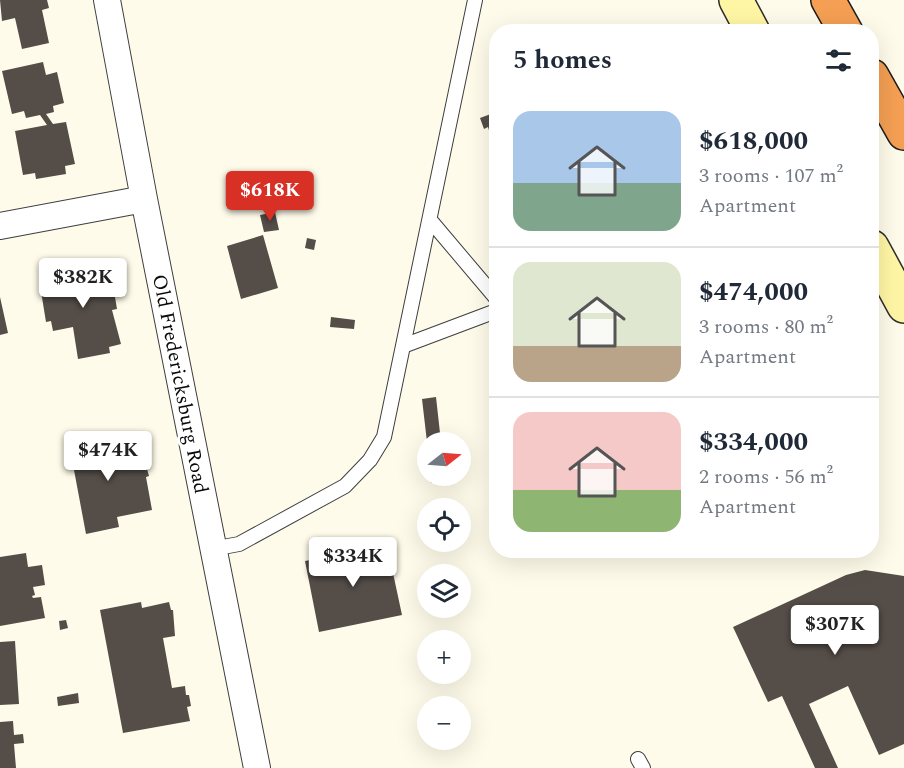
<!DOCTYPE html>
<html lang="en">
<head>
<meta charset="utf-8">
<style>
	body { margin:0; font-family:Spectral,serif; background:#f6f6f7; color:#1f2937; height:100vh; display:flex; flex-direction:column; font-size:22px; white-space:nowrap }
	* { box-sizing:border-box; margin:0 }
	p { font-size:20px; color:#747a83 }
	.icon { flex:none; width:33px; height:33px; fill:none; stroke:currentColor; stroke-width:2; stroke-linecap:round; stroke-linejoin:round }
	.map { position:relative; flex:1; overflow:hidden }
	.details { position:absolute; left:489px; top:24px; width:390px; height:534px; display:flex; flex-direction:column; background:#fff; border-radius:24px; box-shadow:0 6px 24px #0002 }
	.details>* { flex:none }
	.needle { width:39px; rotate:73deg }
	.controls { position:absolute; left:417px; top:432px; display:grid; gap:12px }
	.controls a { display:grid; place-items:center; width:54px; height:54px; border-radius:50%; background:#fff; box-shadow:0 6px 24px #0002; font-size:30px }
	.price { position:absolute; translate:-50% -51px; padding:0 14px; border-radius:6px; background:#fff; color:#222; font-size:20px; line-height:39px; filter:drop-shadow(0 2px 3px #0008) }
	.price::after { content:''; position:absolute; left:50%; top:36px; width:18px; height:14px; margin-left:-9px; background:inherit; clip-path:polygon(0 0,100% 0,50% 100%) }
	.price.current { background:#d93025; color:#fff }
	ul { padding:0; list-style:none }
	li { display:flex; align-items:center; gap:18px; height:150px; padding:0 24px }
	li+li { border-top:2px solid #e0e1e3 }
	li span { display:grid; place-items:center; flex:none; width:168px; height:120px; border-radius:18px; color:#555 }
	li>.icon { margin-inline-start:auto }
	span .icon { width:72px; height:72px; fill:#fffc; stroke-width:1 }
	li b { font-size:26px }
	h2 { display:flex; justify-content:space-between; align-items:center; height:72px; padding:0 24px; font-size:26px }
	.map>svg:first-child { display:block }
	.building { fill:#544d48 }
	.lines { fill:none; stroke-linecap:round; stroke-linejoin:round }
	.lane-casing { stroke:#3e3e3e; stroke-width:16 }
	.street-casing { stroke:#3e3e3e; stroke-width:28 }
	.secondary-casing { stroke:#2d2d2d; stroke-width:36 }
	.highway-casing { stroke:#1c1c1c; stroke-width:36 }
	.lane { stroke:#fff; stroke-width:14 }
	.street { stroke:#fff; stroke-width:26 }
	.secondary { stroke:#fff6a5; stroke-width:33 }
	.highway { stroke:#f49f53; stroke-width:33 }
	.labels { text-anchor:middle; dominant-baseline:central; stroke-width:6; stroke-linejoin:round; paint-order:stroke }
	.street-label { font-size:20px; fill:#0b0b0b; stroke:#fff }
</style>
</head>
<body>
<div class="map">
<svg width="904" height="768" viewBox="0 0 904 768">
	<rect width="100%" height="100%" fill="#fffbea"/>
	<path class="building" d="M0 0H47L49 8 42 10 49 43 22 49 15 18 2 21Z
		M43 62 46 75 57 72 64 103 53 106 54 112 46 114 53 124 66 122 75 164 65 166 66 174 36 179 35 173 23 175 15 131 47 125 40 115 26 118 24 111 12 114 2 71Z
		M496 112V142L493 144 488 127 484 129 480 118Z
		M275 212 279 230 264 232 260 215Z
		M263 235 278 288 241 299 227 246Z
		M307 238 316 240 314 250 305 248Z
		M110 267 117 309 112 310 121 344 109 347 110 353 78 359 73 327 53 331 51 321 46 322 39 279Z
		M0 297 8 333 0 335Z
		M331 317 355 320 354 329 330 327Z
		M436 397 441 442H427L422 399Z
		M101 432 105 451 139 444 144 469H147L149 476 146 477 152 510 117 517 119 527 86 534 68 438Z
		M430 476H445V481L431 483Z
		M387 545 402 615 319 632 305 561Z
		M26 553 28 567 42 565 45 585 33 587 35 595 32 596 33 598 41 597 45 618 0 626V557Z
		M865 570 904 576V744L879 755 848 686 809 704 838 768H815L782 696 768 702 733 627 846 575Z
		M141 602 142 608 169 602 171 610H173L175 636 163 638 172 688 185 686 186 695H189L191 706 187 707 190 721 123 733 100 610Z
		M66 620 68 628 60 630 59 621Z
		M15 641 19 704 0 705V642Z
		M78 693 79 703 58 706 57 697Z
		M13 721 14 735 23 734 24 743 14 744 16 768H0V722Z"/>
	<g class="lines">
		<defs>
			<path id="lane" d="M430 220 496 298
				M403 346 496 311
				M212 549 239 544 345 486 370 460 384 437 475 0
				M638 759 643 768"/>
			<path id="street" d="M107 0 144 199 257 768
				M0 226 144 199"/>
			<path id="secondary" d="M736 0 753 32
				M872 247 904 306"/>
			<path id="highway" d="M828 0 846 32
				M872 76 904 133"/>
		</defs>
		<use href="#lane" class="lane-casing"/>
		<use href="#street" class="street-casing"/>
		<use href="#secondary" class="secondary-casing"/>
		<use href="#highway" class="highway-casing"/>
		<use href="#lane" class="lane"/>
		<use href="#street" class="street"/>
		<use href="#secondary" class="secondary"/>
		<use href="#highway" class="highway"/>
	</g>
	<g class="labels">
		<g class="street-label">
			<text transform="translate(180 384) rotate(79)">Old Fredericksburg Road</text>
		</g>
	</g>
</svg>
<div class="controls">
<a><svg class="needle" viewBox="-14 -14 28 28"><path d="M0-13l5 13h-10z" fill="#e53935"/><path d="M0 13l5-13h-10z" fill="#747a83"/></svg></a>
<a><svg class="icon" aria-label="locate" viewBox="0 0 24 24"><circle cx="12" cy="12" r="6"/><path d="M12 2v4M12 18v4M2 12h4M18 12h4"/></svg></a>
<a><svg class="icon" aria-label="layers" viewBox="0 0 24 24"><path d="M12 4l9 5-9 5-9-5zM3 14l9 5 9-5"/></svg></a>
<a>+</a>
<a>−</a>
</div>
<b class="price current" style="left:270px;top:222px">$618K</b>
<b class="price" style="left:83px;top:309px">$382K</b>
<b class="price" style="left:108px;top:482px">$474K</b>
<b class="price" style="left:353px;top:588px">$334K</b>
<b class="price" style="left:835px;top:656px">$307K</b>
<section class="details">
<h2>5 homes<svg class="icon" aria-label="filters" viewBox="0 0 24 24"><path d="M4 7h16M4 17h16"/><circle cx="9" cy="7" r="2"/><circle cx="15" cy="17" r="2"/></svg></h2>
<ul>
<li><span style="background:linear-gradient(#a9c7e8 60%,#7fa58c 0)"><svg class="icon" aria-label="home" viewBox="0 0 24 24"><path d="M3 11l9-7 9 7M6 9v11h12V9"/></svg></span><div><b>$618,000</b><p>3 rooms · 107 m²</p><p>Apartment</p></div></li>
<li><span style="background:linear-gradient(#dfe7d0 70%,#b9a48a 0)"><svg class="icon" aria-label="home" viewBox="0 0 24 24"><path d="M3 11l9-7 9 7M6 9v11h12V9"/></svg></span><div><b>$474,000</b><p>3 rooms · 80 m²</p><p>Apartment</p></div></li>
<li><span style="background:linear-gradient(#f6c9c9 65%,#8fb573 0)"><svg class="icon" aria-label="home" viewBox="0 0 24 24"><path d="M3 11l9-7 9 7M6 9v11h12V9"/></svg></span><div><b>$334,000</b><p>2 rooms · 56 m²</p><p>Apartment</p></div></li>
</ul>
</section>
</div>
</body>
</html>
